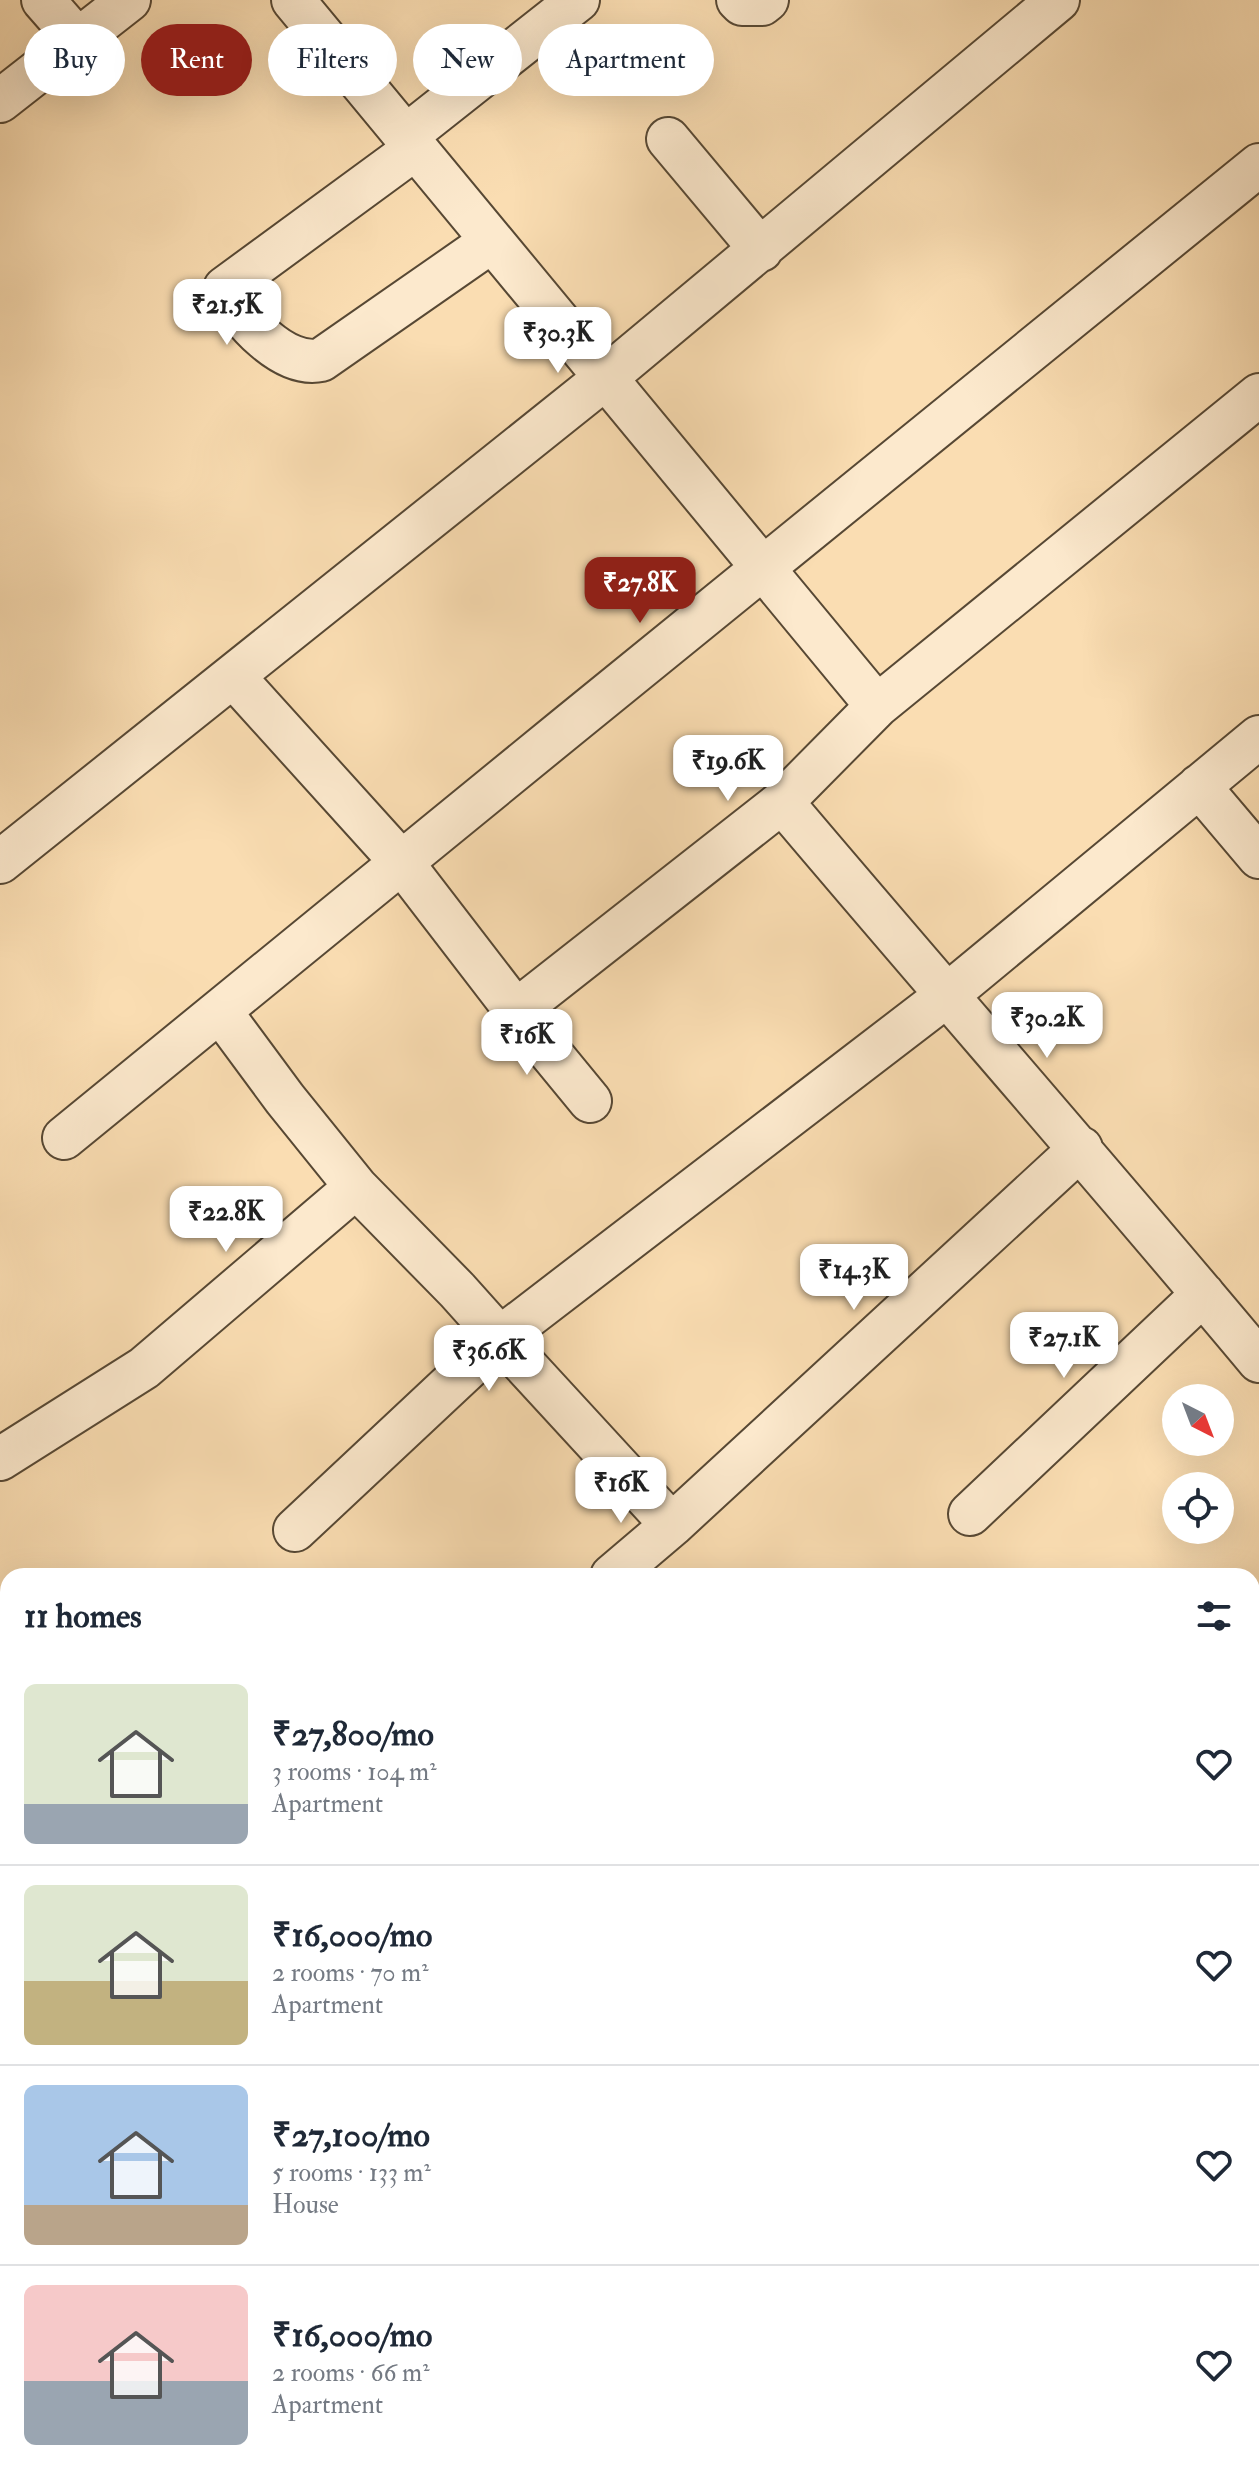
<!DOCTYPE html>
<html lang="en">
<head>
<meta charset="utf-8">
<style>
	body { margin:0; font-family:"IM FELL Double Pica",serif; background:#f6f6f7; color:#1f2937; height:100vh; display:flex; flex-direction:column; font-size:30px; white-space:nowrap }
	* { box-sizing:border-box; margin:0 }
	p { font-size:26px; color:#747a83 }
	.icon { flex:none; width:44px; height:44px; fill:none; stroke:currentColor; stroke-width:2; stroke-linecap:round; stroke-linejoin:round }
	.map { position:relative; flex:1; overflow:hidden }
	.drawer { position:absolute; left:0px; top:1568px; width:1260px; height:912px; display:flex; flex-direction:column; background:#fff; border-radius:24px 24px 0 0; box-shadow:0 8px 32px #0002 }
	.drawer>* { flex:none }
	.banner { position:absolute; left:24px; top:24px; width:800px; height:72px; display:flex; gap:16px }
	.needle { width:52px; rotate:138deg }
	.tools { position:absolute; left:1162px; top:1384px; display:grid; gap:16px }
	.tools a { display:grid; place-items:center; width:72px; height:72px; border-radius:50%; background:#fff; box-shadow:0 8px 32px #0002; font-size:40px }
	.price { position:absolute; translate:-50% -68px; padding:0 18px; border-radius:16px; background:#fff; color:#222; font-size:26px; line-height:52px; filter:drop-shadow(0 2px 4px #0008) }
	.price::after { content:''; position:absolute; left:50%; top:48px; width:24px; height:18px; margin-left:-12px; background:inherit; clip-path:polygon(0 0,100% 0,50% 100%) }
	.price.active { background:#8f2418; color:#fff }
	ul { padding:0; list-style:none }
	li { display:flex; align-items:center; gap:24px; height:200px; padding:0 24px }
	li+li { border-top:2px solid #e0e1e3 }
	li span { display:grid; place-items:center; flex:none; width:224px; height:160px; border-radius:12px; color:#555 }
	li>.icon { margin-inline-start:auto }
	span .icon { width:96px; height:96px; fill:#fffc; stroke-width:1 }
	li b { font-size:34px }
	h2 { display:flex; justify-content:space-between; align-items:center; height:96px; padding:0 24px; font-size:34px }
	.tag { padding:0 28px; border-radius:36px; background:#fff; box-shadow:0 8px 32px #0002; font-size:28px; line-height:72px }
	.tag.active { background:#8f2418; color:#fff }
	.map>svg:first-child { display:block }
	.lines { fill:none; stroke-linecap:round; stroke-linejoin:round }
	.street-casing { stroke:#574834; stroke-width:46 }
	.street { stroke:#fce9cd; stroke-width:42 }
</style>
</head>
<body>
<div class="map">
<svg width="1259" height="2480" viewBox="0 0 1259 2480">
	<rect width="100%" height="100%" fill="#faddb2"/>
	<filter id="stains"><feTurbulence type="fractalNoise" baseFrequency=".0025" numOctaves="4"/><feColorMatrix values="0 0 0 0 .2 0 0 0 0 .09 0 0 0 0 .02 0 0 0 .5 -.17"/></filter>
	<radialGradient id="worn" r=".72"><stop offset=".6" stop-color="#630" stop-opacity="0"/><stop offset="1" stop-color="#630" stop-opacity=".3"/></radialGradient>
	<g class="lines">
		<defs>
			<path id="street" d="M43 0 78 40
				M293 0 877 706
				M738 0 742 4H762L767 0
				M0 101 129 0
				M406 136 578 0
				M668 139 761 250
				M416 148 225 288C239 319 284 368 321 360L492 241
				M233 676 403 864 516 1011 782 802 877 706 1259 395
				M1199 786 1259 857
				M782 802C940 989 1102 1173 1259 1361
				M0 862 604 379 1058 0
				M516 1011 590 1101
				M64 1138C462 813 859 488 1259 165
				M356 1187 457 1290 500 1338 946 996 1259 737
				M0 1459 144 1368 356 1187 285 1099 220 1011
				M970 1514 1203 1294
				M295 1530 500 1338 672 1525
				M612 1576 672 1525 1081 1148
				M1252 1691 1259 1686
				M1252 1803 1259 1811
				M0 2154 8 2144
				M1252 2168 1259 2161
				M0 2376 8 2385
				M327 2472 330 2475 341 2472
				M817 2472 825 2480
				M191 2480 201 2472"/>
		</defs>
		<use href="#street" class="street-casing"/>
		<use href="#street" class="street"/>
	</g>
	<rect width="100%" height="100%" filter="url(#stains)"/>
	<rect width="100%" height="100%" fill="url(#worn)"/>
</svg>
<div class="tools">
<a><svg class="needle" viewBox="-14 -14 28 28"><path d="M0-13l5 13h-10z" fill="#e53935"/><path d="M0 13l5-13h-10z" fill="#747a83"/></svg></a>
<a><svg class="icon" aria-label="locate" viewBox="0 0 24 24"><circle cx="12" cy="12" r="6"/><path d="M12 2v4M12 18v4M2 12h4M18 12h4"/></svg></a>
</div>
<b class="price" style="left:227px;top:347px">₹21.5K</b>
<b class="price" style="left:558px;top:375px">₹30.3K</b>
<b class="price active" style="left:640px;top:625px">₹27.8K</b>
<b class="price" style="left:728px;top:803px">₹19.6K</b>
<b class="price" style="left:1047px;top:1060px">₹30.2K</b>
<b class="price" style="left:527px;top:1077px">₹16K</b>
<b class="price" style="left:226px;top:1254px">₹22.8K</b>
<b class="price" style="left:854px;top:1312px">₹14.3K</b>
<b class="price" style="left:1064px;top:1380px">₹27.1K</b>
<b class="price" style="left:489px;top:1393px">₹36.6K</b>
<b class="price" style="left:621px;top:1525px">₹16K</b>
<div class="banner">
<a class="tag">Buy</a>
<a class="tag active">Rent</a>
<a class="tag">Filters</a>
<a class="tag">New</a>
<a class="tag">Apartment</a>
</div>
<section class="drawer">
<h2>11 homes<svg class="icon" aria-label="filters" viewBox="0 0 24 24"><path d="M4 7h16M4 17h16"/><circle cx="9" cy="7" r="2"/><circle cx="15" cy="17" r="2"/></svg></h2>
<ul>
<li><span style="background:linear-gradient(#dfe7d0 75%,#9aa5b1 0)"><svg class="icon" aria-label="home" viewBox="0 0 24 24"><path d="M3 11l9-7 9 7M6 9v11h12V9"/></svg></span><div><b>₹27,800/mo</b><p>3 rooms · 104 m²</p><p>Apartment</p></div><svg class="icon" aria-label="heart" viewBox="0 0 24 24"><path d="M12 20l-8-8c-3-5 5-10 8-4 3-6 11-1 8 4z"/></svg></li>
<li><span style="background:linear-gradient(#dfe7d0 60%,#c2b280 0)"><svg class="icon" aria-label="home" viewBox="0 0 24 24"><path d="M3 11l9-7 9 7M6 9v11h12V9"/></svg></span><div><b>₹16,000/mo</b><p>2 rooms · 70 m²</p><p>Apartment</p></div><svg class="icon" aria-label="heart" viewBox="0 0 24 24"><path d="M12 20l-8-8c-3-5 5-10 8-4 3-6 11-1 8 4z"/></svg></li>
<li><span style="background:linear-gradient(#a9c7e8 75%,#b9a48a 0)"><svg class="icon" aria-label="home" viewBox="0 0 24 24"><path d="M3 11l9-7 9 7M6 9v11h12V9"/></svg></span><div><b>₹27,100/mo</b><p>5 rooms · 133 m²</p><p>House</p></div><svg class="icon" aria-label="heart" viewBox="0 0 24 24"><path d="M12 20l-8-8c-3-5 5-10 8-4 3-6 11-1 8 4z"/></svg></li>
<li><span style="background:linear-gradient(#f6c9c9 60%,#9aa5b1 0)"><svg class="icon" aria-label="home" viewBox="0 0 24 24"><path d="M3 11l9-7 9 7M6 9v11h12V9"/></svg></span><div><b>₹16,000/mo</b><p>2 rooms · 66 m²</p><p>Apartment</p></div><svg class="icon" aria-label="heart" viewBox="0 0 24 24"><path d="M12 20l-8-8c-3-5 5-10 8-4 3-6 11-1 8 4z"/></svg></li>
</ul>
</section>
</div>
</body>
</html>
